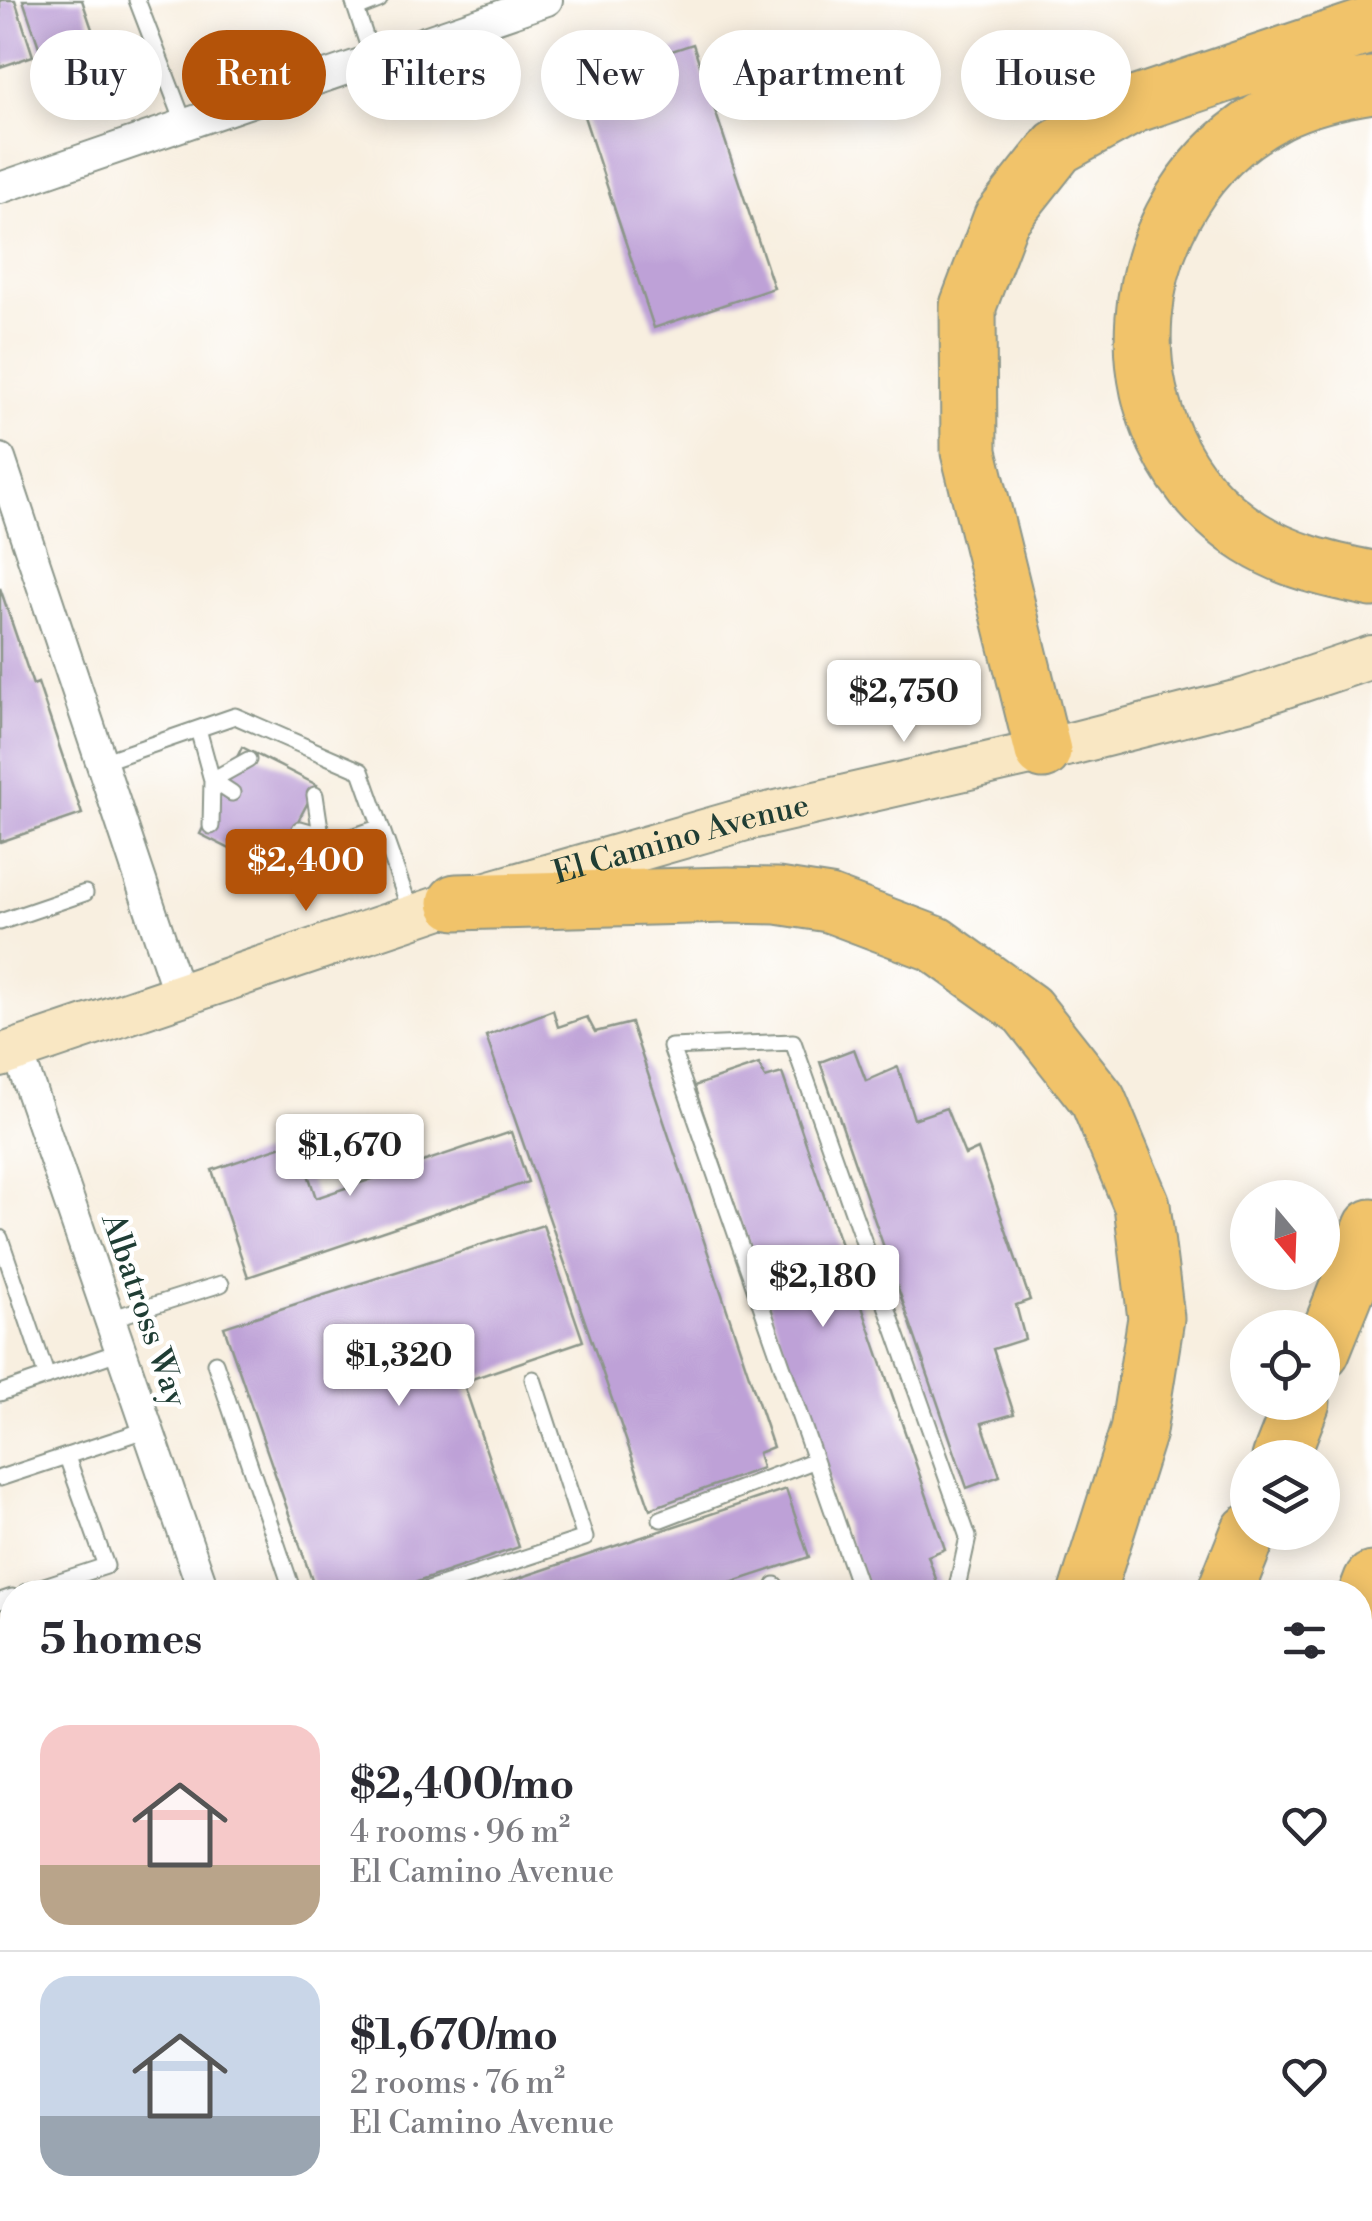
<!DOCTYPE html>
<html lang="en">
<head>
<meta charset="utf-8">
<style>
	body { margin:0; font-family:"Libre Bodoni",serif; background:#f7f7f7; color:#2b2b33; height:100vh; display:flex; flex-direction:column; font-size:38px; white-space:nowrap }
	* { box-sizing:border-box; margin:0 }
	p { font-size:32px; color:#7c7c81 }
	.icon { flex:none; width:55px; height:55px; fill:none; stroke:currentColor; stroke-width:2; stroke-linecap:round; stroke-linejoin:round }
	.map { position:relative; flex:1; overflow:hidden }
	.side { position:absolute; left:0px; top:1580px; width:1372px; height:642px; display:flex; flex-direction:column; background:#fff; border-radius:40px 40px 0 0; box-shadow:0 5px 25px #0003 }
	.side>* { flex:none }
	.hud { position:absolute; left:30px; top:30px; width:1312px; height:90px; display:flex; gap:20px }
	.needle { width:65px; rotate:161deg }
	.tools { position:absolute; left:1230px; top:1180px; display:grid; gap:20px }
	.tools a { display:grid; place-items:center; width:110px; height:110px; border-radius:50%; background:#fff; box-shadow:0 5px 25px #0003; font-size:50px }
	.price { position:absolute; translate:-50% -85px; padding:0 22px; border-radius:10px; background:#fff; color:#222; font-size:32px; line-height:65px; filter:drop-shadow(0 2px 5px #0008) }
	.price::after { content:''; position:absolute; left:50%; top:60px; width:30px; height:22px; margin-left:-15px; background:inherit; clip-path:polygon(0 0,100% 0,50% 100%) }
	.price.current { background:#b45309; color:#fff }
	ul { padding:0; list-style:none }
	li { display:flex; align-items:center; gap:30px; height:250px; padding:0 40px }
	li+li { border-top:2px solid #e1e1e2 }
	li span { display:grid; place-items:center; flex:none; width:280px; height:200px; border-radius:30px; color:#555 }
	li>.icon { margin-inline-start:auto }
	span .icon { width:120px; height:120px; fill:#fffc; stroke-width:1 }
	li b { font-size:42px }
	h2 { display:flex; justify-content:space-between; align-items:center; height:120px; padding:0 40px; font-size:42px }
	.tag { padding:0 35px; border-radius:45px; background:#fff; box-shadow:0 5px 25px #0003; font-size:35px; line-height:90px }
	.tag.current { background:#b45309; color:#fff }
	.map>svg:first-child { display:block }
	.building { fill:#bea1d7 }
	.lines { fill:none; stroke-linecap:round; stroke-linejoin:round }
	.lane-casing { stroke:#8c968a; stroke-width:19 }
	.street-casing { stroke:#8c968a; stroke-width:34 }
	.secondary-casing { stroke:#8c968a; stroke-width:46 }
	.highway-casing { stroke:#8c968a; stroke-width:59 }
	.lane { stroke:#fff; stroke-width:15 }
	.street { stroke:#fff; stroke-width:30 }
	.secondary { stroke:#f9e7c3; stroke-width:42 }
	.highway { stroke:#f1c36a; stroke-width:55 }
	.labels { text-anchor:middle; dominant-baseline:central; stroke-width:9; stroke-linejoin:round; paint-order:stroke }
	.street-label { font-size:32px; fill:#1f3d34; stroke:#fff }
</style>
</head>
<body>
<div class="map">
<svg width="1372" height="2221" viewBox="0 0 1372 2221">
	<rect width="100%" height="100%" fill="#fff"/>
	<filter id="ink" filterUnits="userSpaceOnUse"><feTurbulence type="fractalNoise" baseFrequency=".01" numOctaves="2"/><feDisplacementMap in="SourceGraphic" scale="20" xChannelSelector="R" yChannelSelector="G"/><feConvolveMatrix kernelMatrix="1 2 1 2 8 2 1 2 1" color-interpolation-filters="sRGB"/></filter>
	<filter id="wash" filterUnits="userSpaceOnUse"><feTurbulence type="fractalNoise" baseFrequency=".0048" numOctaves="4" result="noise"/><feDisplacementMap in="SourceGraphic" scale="40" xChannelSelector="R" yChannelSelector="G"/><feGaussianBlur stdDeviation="2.25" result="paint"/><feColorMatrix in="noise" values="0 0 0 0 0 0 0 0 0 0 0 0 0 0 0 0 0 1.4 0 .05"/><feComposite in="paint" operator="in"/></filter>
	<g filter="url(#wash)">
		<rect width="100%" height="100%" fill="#f8efe0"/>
		<g id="blocks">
			<path class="building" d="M0 0H15L33 56 0 67Z
				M23 0H82L94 35 41 53Z
				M693 44 774 288 654 328 573 83Z
				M0 588 33 685 38 683 82 814 0 842Z
				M242 747 317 785 272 870 200 834Z
				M553 1010 558 1027 587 1017 595 1032 631 1023 773 1447 758 1453 762 1468 650 1509 486 1036Z
				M854 1049 866 1081 898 1067 914 1119 946 1108 965 1155 978 1149 1030 1300 1016 1305 1025 1339 993 1349 1014 1414 982 1423 1000 1476 967 1488 820 1062Z
				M759 1064 765 1078 782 1073 945 1549 928 1556 939 1588 927 1592H867L694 1086Z
				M511 1132 528 1182 248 1277 212 1170 297 1141 316 1198Z
				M543 1225 583 1341 463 1382 519 1547 388 1592H316L224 1327Z
				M786 1489 809 1557 703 1592H477Z
				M12 1727V1941L0 1946V1731Z
				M12 2022V2098L0 2102V2027Z
				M527 2210H574V2211L544 2221H531Z
				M661 2210H830L831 2214 811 2221H632Z"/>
		</g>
	</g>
	<g filter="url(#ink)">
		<use href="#blocks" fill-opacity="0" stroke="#8c968a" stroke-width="2.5"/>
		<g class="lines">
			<defs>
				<path id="lane" d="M137 0 185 125
					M353 0 373 60
					M356 9 379 0
					M198 729 212 780 232 793
					M102 762 235 716 361 771 411 912
					M315 795 321 835 337 842 381 827
					M211 826 212 780 248 760
					M279 861 321 835 300 829
					M0 922 85 893
					M0 1238 47 1377
					M110 1319 221 1284
					M215 1363 293 1592
					M0 1393 121 1351
					M0 1478 148 1429
					M661 1519 813 1461
					M775 1585 779 1592
					M26 1592 106 1566 67 1457
					M422 1592 585 1538 533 1379
					M861 1592 671 1047 793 1042 968 1537 956 1592
					M0 1601 12 1597
					M0 1683 12 1678
					M0 1989 12 1985"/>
				<path id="street" d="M0 188 547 0
					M0 459 179 995
					M17 1050 204 1592
					M417 2210 420 2221
					M122 2221 155 2210"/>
				<g id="secondary">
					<path id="s1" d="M0 1056 456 902 746 819 1043 751 1247 699 1372 657"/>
				</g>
				<path id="highway" d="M1372 85C1339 90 1307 97 1277 112 1115 196 1093 436 1250 537 1288 561 1328 570 1372 579
					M1043 751 969 452 968 306 1001 219 1058 147 1134 105 1372 25
					M456 902 728 895 778 896 829 904 935 944 1027 1010 1098 1100 1142 1205 1156 1318 1138 1431 1087 1592
					M1322 1351 1372 1227
					M1280 1458 1302 1402
					M1225 1592 1249 1532
					M1360 1611 1372 1580
					M1360 1868 1372 1845
					M891 2221 895 2210
					M973 2221 978 2210
					M1125 2221 1129 2210
					M1185 2221 1190 2210"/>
			</defs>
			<use href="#lane" class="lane-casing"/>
			<use href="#street" class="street-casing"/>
			<use href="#secondary" class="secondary-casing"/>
			<use href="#highway" class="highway-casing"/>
			<use href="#lane" class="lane"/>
			<use href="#street" class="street"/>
			<use href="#secondary" class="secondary"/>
			<use href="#highway" class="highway"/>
		</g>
	</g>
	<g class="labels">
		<g class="street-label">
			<text stroke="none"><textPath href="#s1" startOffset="715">El Camino Avenue</textPath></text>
			<text transform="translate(144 1310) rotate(71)">Albatross Way</text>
		</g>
	</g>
</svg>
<div class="tools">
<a><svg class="needle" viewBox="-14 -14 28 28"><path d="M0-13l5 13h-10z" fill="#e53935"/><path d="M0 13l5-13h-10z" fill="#7c7c81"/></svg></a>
<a><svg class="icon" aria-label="locate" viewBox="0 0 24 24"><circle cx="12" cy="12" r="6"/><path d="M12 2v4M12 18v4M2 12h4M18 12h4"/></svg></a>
<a><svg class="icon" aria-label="layers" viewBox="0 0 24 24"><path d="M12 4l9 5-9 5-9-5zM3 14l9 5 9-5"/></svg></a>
</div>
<b class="price" style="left:904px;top:745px">$2,750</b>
<b class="price current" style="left:306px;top:914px">$2,400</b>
<b class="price" style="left:350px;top:1199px">$1,670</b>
<b class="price" style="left:823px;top:1330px">$2,180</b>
<b class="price" style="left:399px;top:1409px">$1,320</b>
<div class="hud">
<a class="tag">Buy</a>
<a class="tag current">Rent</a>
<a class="tag">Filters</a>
<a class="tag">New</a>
<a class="tag">Apartment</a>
<a class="tag">House</a>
</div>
<section class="side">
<h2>5 homes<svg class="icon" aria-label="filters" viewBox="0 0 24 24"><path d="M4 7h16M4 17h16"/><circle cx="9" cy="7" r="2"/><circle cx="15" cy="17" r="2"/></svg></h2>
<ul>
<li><span style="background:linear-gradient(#f6c9c9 70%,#b9a48a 0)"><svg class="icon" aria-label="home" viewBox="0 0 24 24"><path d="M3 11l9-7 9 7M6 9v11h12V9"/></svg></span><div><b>$2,400/mo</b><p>4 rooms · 96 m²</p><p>El Camino Avenue</p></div><svg class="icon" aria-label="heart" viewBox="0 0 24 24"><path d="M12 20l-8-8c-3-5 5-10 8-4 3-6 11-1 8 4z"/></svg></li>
<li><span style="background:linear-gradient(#c9d6e8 70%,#9aa5b1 0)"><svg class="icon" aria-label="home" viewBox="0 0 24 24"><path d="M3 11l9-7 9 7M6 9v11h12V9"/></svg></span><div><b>$1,670/mo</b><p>2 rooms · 76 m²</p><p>El Camino Avenue</p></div><svg class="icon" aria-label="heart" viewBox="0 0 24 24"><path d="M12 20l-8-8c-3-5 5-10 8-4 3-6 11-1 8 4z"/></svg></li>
</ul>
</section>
</div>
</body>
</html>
